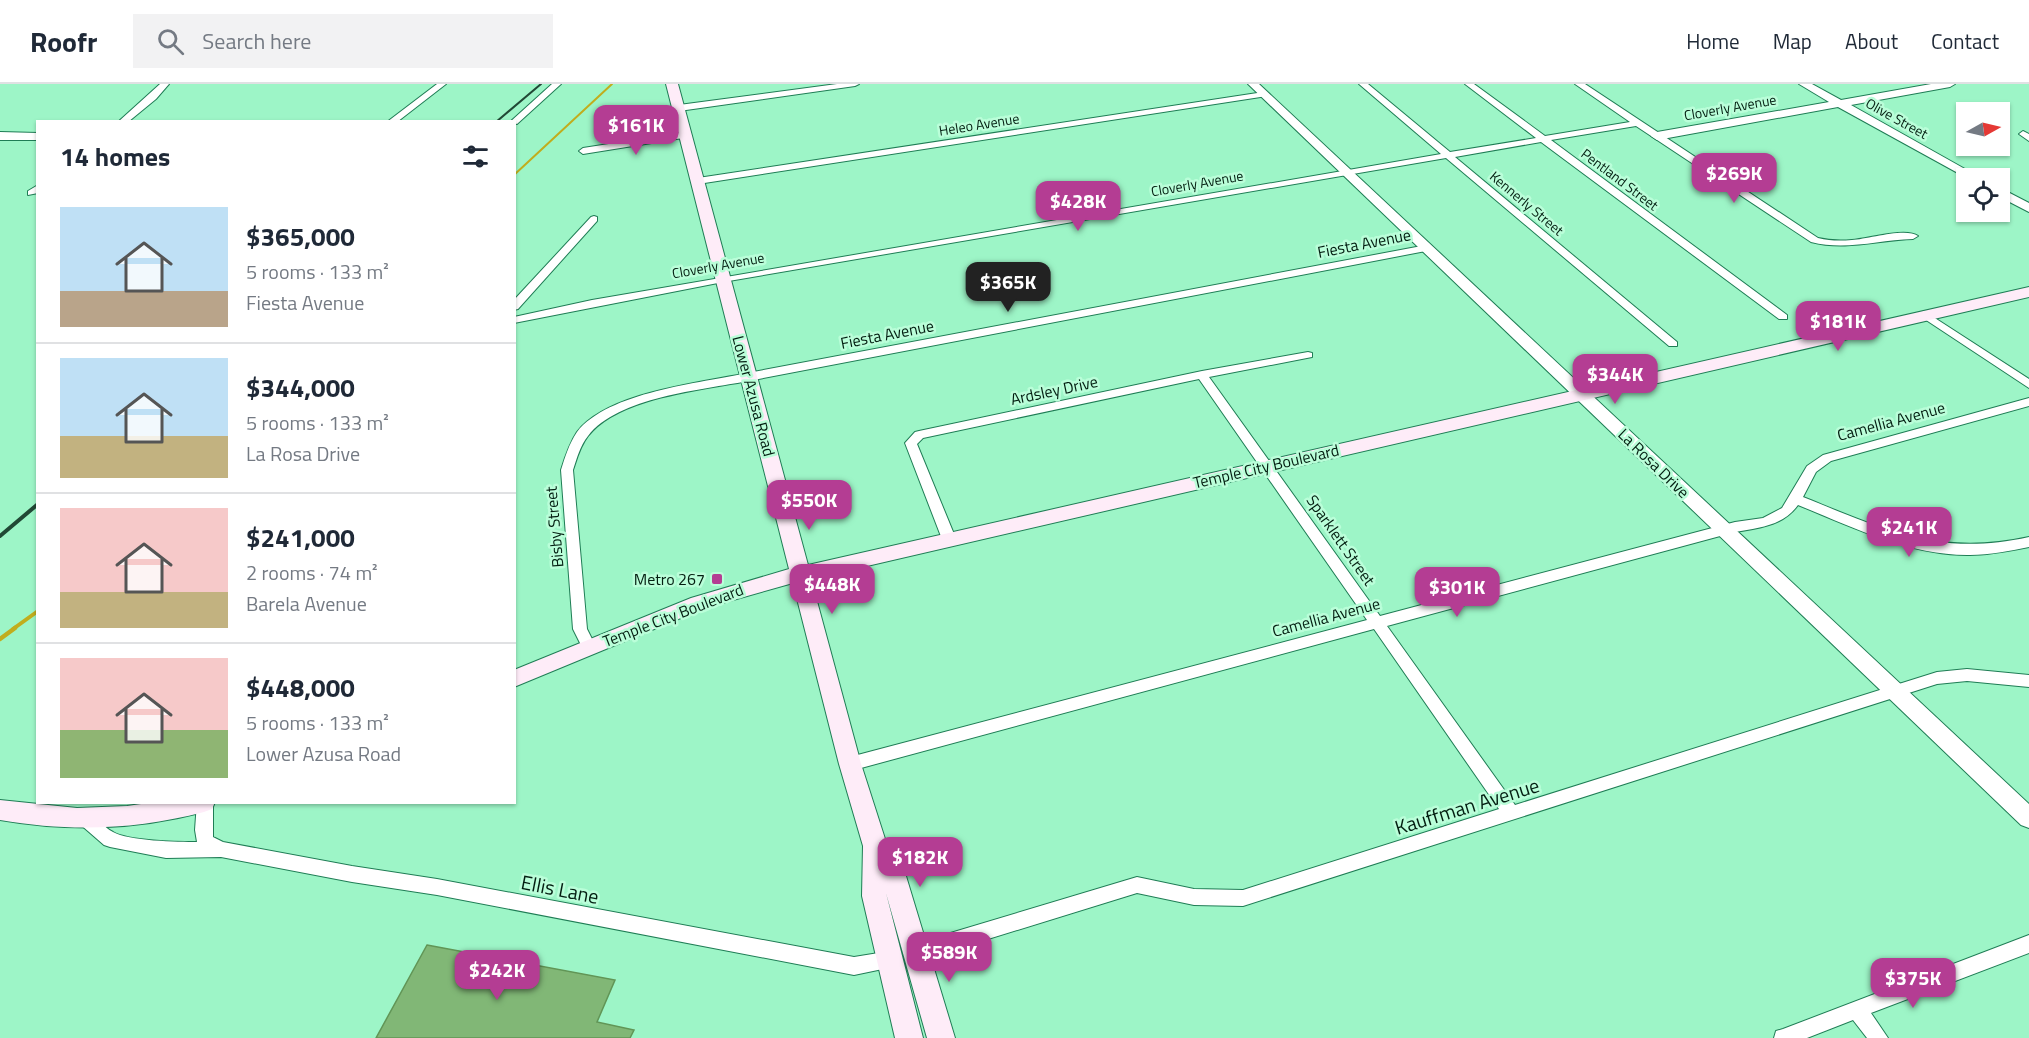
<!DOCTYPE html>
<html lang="en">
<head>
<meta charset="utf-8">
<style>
	body { margin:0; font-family:"Titillium Web",sans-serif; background:#f2f2f3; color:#1f2937; height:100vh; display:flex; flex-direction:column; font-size:22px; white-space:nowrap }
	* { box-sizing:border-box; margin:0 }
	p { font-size:20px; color:#747a83 }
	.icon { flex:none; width:33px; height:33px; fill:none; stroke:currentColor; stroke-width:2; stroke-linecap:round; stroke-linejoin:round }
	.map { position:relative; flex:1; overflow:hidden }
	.drawer { position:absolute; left:36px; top:36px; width:480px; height:684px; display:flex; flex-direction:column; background:#fff; border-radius:0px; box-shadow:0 2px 4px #0004 }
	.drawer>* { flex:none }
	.needle { width:39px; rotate:82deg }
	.tools { position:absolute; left:1956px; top:18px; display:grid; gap:12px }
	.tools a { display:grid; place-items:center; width:54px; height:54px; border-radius:0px; background:#fff; box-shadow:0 2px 4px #0004; font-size:30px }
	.price { position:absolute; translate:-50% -51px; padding:0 14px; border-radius:12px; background:#b43d93; color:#fff; font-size:20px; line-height:39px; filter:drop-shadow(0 2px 3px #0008) }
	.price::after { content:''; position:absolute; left:50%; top:36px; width:18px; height:14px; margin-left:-9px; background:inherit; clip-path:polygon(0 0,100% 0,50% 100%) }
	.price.current { background:#222; color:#fff }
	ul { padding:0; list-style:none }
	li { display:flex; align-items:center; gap:18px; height:150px; padding:0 24px }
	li+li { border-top:2px solid #e0e1e3 }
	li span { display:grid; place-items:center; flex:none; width:168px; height:120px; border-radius:0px; color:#555 }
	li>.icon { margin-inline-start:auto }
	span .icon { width:72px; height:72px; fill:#fffc; stroke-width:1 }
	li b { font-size:26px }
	h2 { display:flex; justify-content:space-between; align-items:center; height:72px; padding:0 24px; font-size:26px }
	header { display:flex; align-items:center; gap:36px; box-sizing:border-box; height:84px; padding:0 30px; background:#fff; border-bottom:2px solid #e0e1e3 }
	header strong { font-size:28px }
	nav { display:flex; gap:33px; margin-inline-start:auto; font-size:21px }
	.search { width:420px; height:54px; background:#f2f2f3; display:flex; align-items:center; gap:15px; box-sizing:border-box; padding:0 21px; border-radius:0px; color:#747a83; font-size:22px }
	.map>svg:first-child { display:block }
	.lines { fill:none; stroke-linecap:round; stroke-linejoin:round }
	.stream-far2 { stroke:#c1ad1d; stroke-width:2 }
	.stream-far1 { stroke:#c1ad1d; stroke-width:4 }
	.stream { stroke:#c1ad1d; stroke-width:4.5 }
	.building { fill:#81b776; stroke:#619556; stroke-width:1.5 }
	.minor-casing { stroke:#1f7d55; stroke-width:2 }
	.tertiary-casing { stroke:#1f7d55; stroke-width:2 }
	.secondary-casing { stroke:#1f7d55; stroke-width:2 }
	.minor { fill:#fff; fill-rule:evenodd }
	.tertiary { fill:#fff; fill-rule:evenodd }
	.secondary { fill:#feecf8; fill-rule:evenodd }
	.rail-far1 { stroke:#214835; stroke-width:2 }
	.rail { stroke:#214835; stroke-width:4 }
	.poi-dot { fill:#b43d93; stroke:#bafed9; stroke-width:2 }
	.labels { text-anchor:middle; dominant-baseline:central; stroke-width:5; stroke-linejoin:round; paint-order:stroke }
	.far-street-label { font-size:14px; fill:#031e11; stroke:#bafed9 }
	.street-label { font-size:16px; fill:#031e11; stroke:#bafed9 }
	.poi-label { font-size:16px; fill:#031e11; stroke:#bafed9; text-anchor:end }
	.near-street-label { font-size:20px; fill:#031e11; stroke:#bafed9 }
</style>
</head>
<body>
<header>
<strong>Roofr</strong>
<div class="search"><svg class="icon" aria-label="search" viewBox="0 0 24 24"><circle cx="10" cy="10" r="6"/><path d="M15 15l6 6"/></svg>Search here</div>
<nav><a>Home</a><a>Map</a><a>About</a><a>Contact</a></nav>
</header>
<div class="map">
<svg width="2029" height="954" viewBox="0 0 2029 954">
	<rect width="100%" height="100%" fill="#9df5c7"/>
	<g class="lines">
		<path class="stream-far2" d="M514 91 612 0"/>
		<path class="stream-far1" d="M13 545 38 527"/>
		<path class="stream" d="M0 555 15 544"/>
	</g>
	<path class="building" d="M427 861 615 896 597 938 634 946 630 954H376Z"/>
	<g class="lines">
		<defs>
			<path id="minor" d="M160 0H169L156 15 128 38H118Z
				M437 0H446L397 38H387Z
				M552 0H561L517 40 510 38Z
				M837 0H859L855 2 679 27 675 24 679 21Z
				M1359 0H1368L1450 68 1536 54 1465 0H1474L1545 52 1630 38 1575 0H1585L1818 154C1830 157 1840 157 1852 156 1868 155 1906 143 1918 152L1913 155C1878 156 1846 167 1811 158L1636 42 1551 56 1787 231V235H1779L1541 58 1455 73 1677 258V262H1669L1446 74 723 198 514 239V233L592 216 1441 70Z
				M1264 8 1268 10 1267 12 698 100 693 97 698 94Z
				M2023 47 2029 50V57L2019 50Z
				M686 48 689 49V53L583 70 579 67 583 64Z
				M38 101V109L28 111V107Z
				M594 132 597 133V137L518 225 514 226V216L591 133Z
				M1427 161 1431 162V166L748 297C702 306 618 313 588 352 580 362 577 374 573 386L587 545 596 563 594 567H584L573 545 561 386C565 373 569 360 577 348 608 308 700 299 748 289Z
				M1924 227 2029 295V304L1920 232 1919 230Z
				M1308 268 1312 269V273L1209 293 1380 532 1735 438 1763 434 1782 424 1807 382 1823 371 2029 314V322L1831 377 1816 388 1803 413C1885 446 1939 473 2029 453V463C2009 467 1990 471 1970 471 1911 472 1852 443 1798 421 1783 442 1759 444 1735 448L1387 542 1515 721 1937 588 1967 585 2029 591V603L1967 597 1937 600 1243 822 1194 821 1137 809 917 877 911 874 908 868 911 862 917 859 1137 793 1194 805 1243 806 1499 725 1374 545 850 687 844 685 842 680 844 675 850 673 1367 536 1199 295 923 354 917 360 956 455 949 460 942 455 905 359 915 348 919 347 1202 287Z
				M197 718H213V753L223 758 352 782 437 795 854 873 891 867 897 870 900 876 897 882 854 891 437 811 352 798 221 773 166 774 110 763 104 761 81 741 79 736 81 731 87 729C98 733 103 743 113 748 128 757 178 758 197 758L195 746Z
				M2029 851V869L1871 929 1888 954H1867L1853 936 1807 954H1774L1776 947 1783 945Z"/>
			<path id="tertiary" d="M1248 0H1259L2029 720V744L2021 741Z
				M1799 0H1812L1841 16 1931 0H1955L1950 3 1851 21 1981 94H1967L1838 23 1657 56 1651 52 1657 48 1829 18Z
				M0 48 38 49V56H0Z
				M2000 104 2029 119V128L2000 113Z"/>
			<path id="secondary" d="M666 0H678L808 481 2029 203V213L811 495 861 680 886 758 906 792 955 954H927L886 809 923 954H895L862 812 863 762 839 680 793 499 705 524 514 603V586L691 514 789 485Z
				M0 716 77 724 127 722 155 718H215L212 725 204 728C135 746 70 748 0 736Z"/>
		</defs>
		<use href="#minor" class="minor-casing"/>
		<use href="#tertiary" class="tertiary-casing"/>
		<use href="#secondary" class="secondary-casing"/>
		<use href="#minor" class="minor"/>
		<use href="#tertiary" class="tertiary"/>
		<use href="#secondary" class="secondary"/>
		<path class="rail-far1" d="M496 38 541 0"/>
		<path class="rail" d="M0 452 38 420"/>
	</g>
	<rect class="poi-dot" x="711" y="489" width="12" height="12" rx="3"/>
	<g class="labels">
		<g class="far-street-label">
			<text transform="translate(1730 23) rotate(-10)">Cloverly Avenue</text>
			<text transform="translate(1897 34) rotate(29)">Olive Street</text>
			<text transform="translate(979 40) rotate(-9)">Heleo Avenue</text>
			<text transform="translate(1620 95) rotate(37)">Pentland Street</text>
			<text transform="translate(1197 99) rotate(-10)">Cloverly Avenue</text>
			<text transform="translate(1527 119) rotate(40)">Kennerly Street</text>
			<text transform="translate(718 181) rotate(-10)">Cloverly Avenue</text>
		</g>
		<g class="street-label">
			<text transform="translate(1364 159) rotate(-11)">Fiesta Avenue</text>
			<text transform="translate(887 250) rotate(-11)">Fiesta Avenue</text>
			<text transform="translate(1054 306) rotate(-12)">Ardsley Drive</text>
			<text transform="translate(754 312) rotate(75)">Lower Azusa Road</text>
			<text transform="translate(1891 337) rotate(-15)">Camellia Avenue</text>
			<text transform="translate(1654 379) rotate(44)">La Rosa Drive</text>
			<text transform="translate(1266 382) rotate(-13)">Temple City Boulevard</text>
			<text transform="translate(554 443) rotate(-95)">Bisby Street</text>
			<text transform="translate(1341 456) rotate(55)">Sparklett Street</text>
			<text transform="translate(673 531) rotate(-21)">Temple City Boulevard</text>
			<text transform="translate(1326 533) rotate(-15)">Camellia Avenue</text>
		</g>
		<g class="poi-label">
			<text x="705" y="495">Metro 267</text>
		</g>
		<g class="near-street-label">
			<text transform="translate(1467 722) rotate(-17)">Kauffman Avenue</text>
			<text transform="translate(560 805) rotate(11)">Ellis Lane</text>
		</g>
	</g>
</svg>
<div class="tools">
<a><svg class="needle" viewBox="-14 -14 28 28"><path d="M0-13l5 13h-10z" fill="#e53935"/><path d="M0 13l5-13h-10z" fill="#747a83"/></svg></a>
<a><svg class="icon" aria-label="locate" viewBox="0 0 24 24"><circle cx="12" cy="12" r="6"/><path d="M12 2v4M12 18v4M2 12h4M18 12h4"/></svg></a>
</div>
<b class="price" style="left:636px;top:72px">$161K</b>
<b class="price" style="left:1734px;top:120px">$269K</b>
<b class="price" style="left:1078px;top:148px">$428K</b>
<b class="price current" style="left:1008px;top:229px">$365K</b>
<b class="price" style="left:1838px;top:268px">$181K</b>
<b class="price" style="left:1615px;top:321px">$344K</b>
<b class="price" style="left:809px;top:447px">$550K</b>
<b class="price" style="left:1909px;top:474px">$241K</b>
<b class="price" style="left:832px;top:531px">$448K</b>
<b class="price" style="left:1457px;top:534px">$301K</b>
<b class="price" style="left:920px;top:804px">$182K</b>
<b class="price" style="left:949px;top:899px">$589K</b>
<b class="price" style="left:497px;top:917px">$242K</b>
<b class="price" style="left:1913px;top:925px">$375K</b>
<section class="drawer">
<h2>14 homes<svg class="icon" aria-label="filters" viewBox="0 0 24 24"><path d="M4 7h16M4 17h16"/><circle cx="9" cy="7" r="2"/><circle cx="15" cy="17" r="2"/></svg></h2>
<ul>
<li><span style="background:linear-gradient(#bfe0f5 70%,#b9a48a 0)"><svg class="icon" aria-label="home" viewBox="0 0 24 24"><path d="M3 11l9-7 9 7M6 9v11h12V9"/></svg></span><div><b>$365,000</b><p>5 rooms · 133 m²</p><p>Fiesta Avenue</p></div></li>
<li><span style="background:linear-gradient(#bfe0f5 65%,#c2b280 0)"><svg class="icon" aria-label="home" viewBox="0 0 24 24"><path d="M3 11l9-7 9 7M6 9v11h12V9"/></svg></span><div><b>$344,000</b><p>5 rooms · 133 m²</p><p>La Rosa Drive</p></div></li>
<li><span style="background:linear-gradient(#f6c9c9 70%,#c2b280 0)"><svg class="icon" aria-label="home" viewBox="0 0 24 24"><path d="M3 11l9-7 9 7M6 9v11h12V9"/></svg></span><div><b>$241,000</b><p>2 rooms · 74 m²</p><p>Barela Avenue</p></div></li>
<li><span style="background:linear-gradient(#f6c9c9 60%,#8fb573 0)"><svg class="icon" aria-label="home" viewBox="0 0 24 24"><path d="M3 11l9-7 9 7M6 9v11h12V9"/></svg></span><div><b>$448,000</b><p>5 rooms · 133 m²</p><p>Lower Azusa Road</p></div></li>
</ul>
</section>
</div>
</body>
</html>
